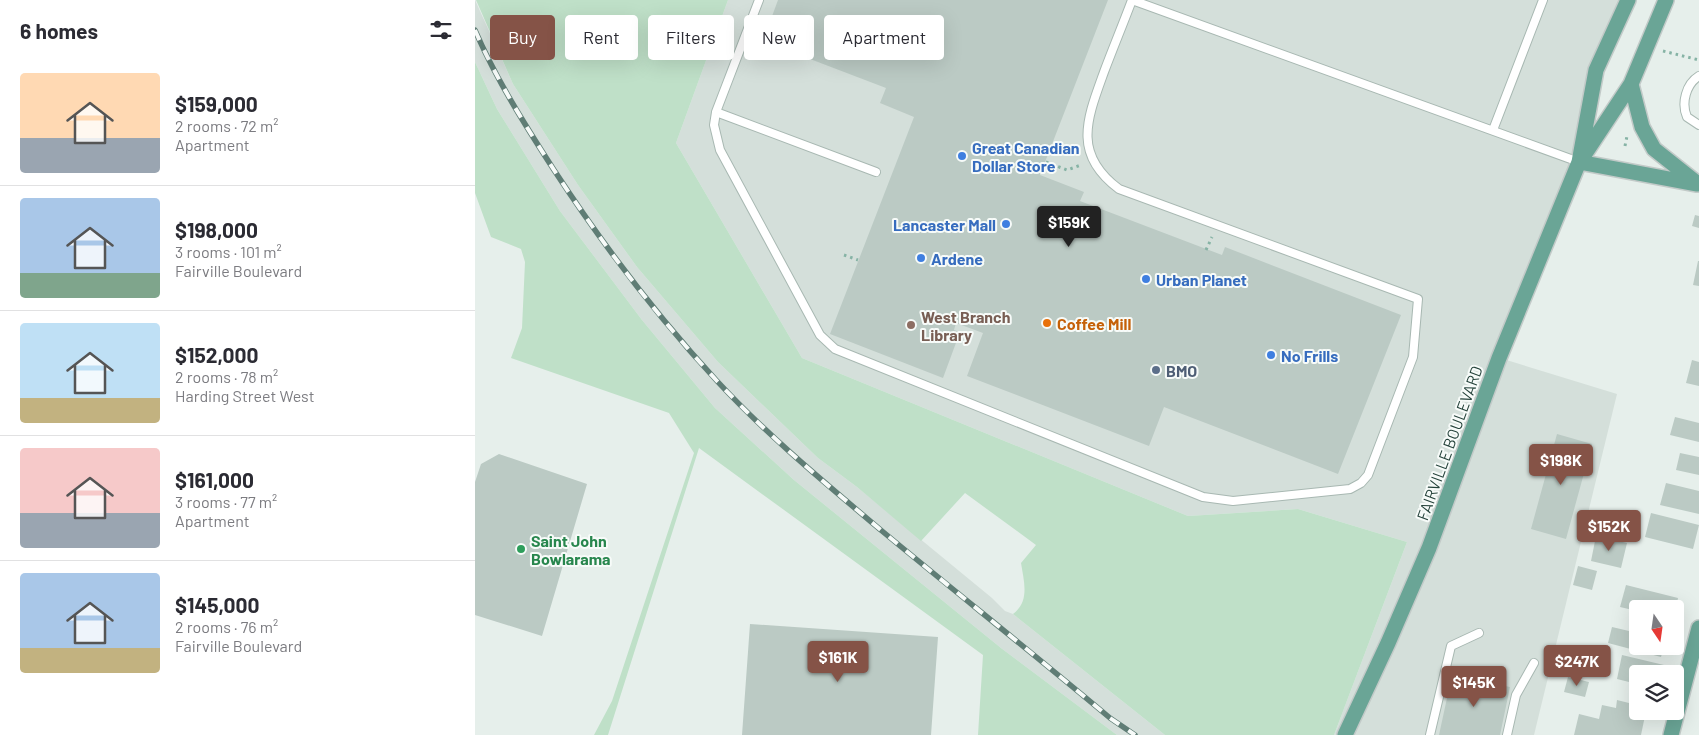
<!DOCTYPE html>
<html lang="en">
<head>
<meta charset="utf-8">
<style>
	body { margin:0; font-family:Barlow,sans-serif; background:#f2f2f3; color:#2b2b33; height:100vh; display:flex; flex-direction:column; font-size:19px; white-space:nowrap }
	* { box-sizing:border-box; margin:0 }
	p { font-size:16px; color:#7c7c81 }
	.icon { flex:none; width:28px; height:28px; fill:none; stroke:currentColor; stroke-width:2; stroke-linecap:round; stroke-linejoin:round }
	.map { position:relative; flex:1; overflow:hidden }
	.panel { display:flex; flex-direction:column; background:#fff; width:475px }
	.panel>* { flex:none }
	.hud { position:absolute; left:15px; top:15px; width:475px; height:45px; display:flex; gap:10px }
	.needle { width:32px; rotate:167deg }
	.controls { position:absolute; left:1154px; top:600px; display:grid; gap:10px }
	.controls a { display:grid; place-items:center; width:55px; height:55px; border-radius:5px; background:#fff; box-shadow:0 5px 20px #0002; font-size:25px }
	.price { position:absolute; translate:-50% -42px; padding:0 11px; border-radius:5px; background:#855347; color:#fff; font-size:16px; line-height:32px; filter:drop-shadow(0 1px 2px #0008) }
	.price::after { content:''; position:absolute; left:50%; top:30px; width:15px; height:11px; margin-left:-8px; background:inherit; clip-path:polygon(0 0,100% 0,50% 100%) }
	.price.current { background:#222; color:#fff }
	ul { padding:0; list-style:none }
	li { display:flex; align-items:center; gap:15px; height:125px; padding:0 20px }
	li+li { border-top:1px solid #e1e1e2 }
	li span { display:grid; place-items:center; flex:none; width:140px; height:100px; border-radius:5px; color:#555 }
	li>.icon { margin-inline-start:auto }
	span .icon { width:60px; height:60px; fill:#fffc; stroke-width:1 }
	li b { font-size:21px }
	h2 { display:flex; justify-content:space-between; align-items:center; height:60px; padding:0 20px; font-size:21px }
	.chip { padding:0 18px; border-radius:5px; background:#fff; box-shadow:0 5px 20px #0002; font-size:18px; line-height:45px }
	.chip.current { background:#855347; color:#fff }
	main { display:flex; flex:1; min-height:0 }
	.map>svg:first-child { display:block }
	.built { fill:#d4dfda }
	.green { fill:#bfe0c8 }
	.building { fill:#bbcac4 }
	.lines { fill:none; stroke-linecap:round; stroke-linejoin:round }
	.service-casing { stroke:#a8b8b2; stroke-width:10 }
	.primary-casing { stroke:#c2cac8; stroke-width:18 }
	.path { stroke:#86b3a5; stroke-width:3; stroke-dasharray:2.5 4; stroke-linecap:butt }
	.service { stroke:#fff; stroke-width:8 }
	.primary { stroke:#6aa596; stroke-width:15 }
	.rail-casing { stroke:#5f7d75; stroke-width:5.5 }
	.rail { stroke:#f7fbf9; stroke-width:4; stroke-dasharray:11; stroke-linecap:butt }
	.shop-dot { fill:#3f7fe0; stroke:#f7fbf9; stroke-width:2 }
	.food-dot { fill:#e8710a; stroke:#f7fbf9; stroke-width:2 }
	.education-dot { fill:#8d6e63; stroke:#f7fbf9; stroke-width:2 }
	.service-dot { fill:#5c6f8a; stroke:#f7fbf9; stroke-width:2 }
	.leisure-dot { fill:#2e9e5b; stroke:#f7fbf9; stroke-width:2 }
	.labels { text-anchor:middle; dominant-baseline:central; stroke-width:4; stroke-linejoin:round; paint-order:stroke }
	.shop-label { font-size:16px; font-weight:bold; fill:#366cbe; stroke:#f7fbf9; text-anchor:start }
	.education-label { font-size:16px; font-weight:bold; fill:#785e54; stroke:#f7fbf9; text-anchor:start }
	.food-label { font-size:16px; font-weight:bold; fill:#c56008; stroke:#f7fbf9; text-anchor:start }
	.service-label { font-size:16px; font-weight:bold; fill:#4e5e75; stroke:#f7fbf9; text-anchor:start }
	.street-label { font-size:16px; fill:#24423a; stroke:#f7fbf9 }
	.leisure-label { font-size:16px; font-weight:bold; fill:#27864d; stroke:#f7fbf9; text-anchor:start }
</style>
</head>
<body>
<main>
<section class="panel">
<h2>6 homes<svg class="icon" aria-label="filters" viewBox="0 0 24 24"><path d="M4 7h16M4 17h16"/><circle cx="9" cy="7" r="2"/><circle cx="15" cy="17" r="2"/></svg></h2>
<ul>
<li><span style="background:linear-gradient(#ffd9b3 65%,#9aa5b1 0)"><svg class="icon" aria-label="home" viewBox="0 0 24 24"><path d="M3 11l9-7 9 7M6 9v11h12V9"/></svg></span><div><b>$159,000</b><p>2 rooms · 72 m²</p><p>Apartment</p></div></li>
<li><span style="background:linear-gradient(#a9c7e8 75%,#7fa58c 0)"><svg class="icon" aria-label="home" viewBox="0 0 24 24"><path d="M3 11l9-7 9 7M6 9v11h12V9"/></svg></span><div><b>$198,000</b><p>3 rooms · 101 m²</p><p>Fairville Boulevard</p></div></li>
<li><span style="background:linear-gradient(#bfe0f5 75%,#c2b280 0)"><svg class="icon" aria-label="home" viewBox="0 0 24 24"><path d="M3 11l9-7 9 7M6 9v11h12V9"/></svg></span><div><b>$152,000</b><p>2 rooms · 78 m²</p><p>Harding Street West</p></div></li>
<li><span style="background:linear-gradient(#f6c9c9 65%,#9aa5b1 0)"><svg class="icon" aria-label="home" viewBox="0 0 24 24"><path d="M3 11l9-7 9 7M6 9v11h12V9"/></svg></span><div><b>$161,000</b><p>3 rooms · 77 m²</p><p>Apartment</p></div></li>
<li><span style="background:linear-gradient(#a9c7e8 75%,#c2b280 0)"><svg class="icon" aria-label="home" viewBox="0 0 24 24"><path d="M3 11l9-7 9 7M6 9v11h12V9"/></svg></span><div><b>$145,000</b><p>2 rooms · 76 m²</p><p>Fairville Boulevard</p></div></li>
</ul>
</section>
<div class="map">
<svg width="1224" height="735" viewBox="0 0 1224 735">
	<rect width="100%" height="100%" fill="#e6efeb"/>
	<path class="built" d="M0 0 38 84 103 185 162 267 243 362 343 458 382 487 517 598 530 611 538 614 690 735H642L526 648 319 480 240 408 167 320 85 211 22 109 0 62Z
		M253 0H1153L1121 70 1104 162 1025 358 1142 394 1059 735H859L932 542 823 509 713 516 327 358 201 143Z"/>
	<path class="green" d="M1 0H253L201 143 327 358 713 516 823 509 932 542 859 735H690L538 614C555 601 549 582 546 563L561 545 490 493 446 541 382 487 343 458 243 362 162 267 103 185 38 84Z
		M0 62 22 109 85 211 167 320 240 408 319 480 526 648 642 735H503L508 655 224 448 133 735H119L137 701 219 453 194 413 36 358 47 328 50 262 46 249 16 237 0 193Z"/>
	<path class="building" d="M303 0H633L565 175 609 192 605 201 747 255 750 247 926 315 863 474 689 407 674 446 492 376 508 333 481 323 479 330 485 332 468 378 355 334 439 117 405 103 411 88 322 54 331 32 296 19Z
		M1220 215 1224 216V228L1217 226Z
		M1223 261H1224V286L1218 285Z
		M1217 360 1224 362V386L1211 383Z
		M1200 417 1224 423V442L1195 435Z
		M1082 434 1117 444 1091 539 1056 529Z
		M1205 453 1224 457V475L1201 470Z
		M24 454 112 484 67 636 0 615V482L6 464Z
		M1191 483 1224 491V514L1185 505Z
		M1176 513 1224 525 1218 549 1170 537Z
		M1121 536 1152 543 1146 568 1116 561Z
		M1103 566 1122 571 1117 590 1098 585Z
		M1151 585 1203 598 1201 609H1162V611L1145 607Z
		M1156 622 1162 623V646H1189L1186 657 1133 643 1137 627 1154 631Z
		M275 624 463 637 456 735H267Z
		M1147 655 1189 665 1187 674H1162V684L1142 679Z
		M977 675 1035 687 1025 735H964Z
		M1093 677 1114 682 1110 697 1089 692Z
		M1142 700 1162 705V711H1171L1166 735H1099L1104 714 1124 719 1127 705 1141 708Z"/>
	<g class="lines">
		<defs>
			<path id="service" d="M284 0 241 112 239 125 245 150 345 335 360 349 728 497 758 501 875 489 886 483 893 475 938 357 943 299 644 189C597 154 612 119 629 72 638 48 648 24 657 0
				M657 0 1104 162
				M1224 76C1211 84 1206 103 1212 117L1224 125
				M241 112 401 172
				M1018 130 1068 0
				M955 735 976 646 1004 633
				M1032 735 1041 695 1059 663"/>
			<path id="primary" d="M1156 84 1167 127 1179 149 1223 184
				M1109 155 1156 84 1191 0
				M1104 162 1221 184
				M870 735 913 643 954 548 1024 358 1104 162 1121 70 1153 0
				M1196 735 1224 628"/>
		</defs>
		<use href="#service" class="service-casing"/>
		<use href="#primary" class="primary-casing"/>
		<path class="path" d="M1188 51 1224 60
			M1150 146 1152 136
			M571 162 592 170 606 165
			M731 250 737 237
			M369 255 383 260"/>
		<use href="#service" class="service"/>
		<use href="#primary" class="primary"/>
		<defs>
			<path id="rail" d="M0 30C21 79 50 125 79 170 128 245 181 315 242 381 292 435 350 483 407 531 483 594 560 655 635 718L660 735"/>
		</defs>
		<use href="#rail" class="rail-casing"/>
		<use href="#rail" class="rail"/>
	</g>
	<g class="shop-dot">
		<circle cx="487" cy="156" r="5"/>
		<circle cx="531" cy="224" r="5"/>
		<circle cx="446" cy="258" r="5"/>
		<circle cx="671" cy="279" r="5"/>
		<circle cx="796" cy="355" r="5"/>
	</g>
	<circle class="food-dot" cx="572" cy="323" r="5"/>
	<circle class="education-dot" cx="436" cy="325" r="5"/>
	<circle class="service-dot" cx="681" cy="370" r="5"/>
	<circle class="leisure-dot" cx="46" cy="549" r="5"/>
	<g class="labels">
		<g class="shop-label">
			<text x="497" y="147">Great Canadian<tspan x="497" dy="18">Dollar Store</tspan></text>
			<text x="521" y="224" text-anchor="end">Lancaster Mall</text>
			<text x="456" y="258">Ardene</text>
			<text x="681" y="279">Urban Planet</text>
			<text x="806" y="355">No Frills</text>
		</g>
		<g class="education-label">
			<text x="446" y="316">West Branch<tspan x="446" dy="18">Library</tspan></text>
		</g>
		<g class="food-label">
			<text x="582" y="323">Coffee Mill</text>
		</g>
		<g class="service-label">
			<text x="691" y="370">BMO</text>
		</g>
		<g class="street-label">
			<text transform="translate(974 443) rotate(-70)">FAIRVILLE BOULEVARD</text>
		</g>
		<g class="leisure-label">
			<text x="56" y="540">Saint John<tspan x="56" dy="18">Bowlarama</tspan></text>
		</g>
	</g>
</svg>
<div class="controls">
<a><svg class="needle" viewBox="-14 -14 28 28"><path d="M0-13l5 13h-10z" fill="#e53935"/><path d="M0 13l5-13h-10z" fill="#7c7c81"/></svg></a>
<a><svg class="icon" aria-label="layers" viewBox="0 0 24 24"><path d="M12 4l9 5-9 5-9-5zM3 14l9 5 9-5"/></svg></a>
</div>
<b class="price current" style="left:594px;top:248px">$159K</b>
<b class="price" style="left:1086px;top:486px">$198K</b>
<b class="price" style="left:1134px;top:552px">$152K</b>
<b class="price" style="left:363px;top:683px">$161K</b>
<b class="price" style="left:1102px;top:687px">$247K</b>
<b class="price" style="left:999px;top:708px">$145K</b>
<div class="hud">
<a class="chip current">Buy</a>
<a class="chip">Rent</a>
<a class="chip">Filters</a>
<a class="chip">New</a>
<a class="chip">Apartment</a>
</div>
</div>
</main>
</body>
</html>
